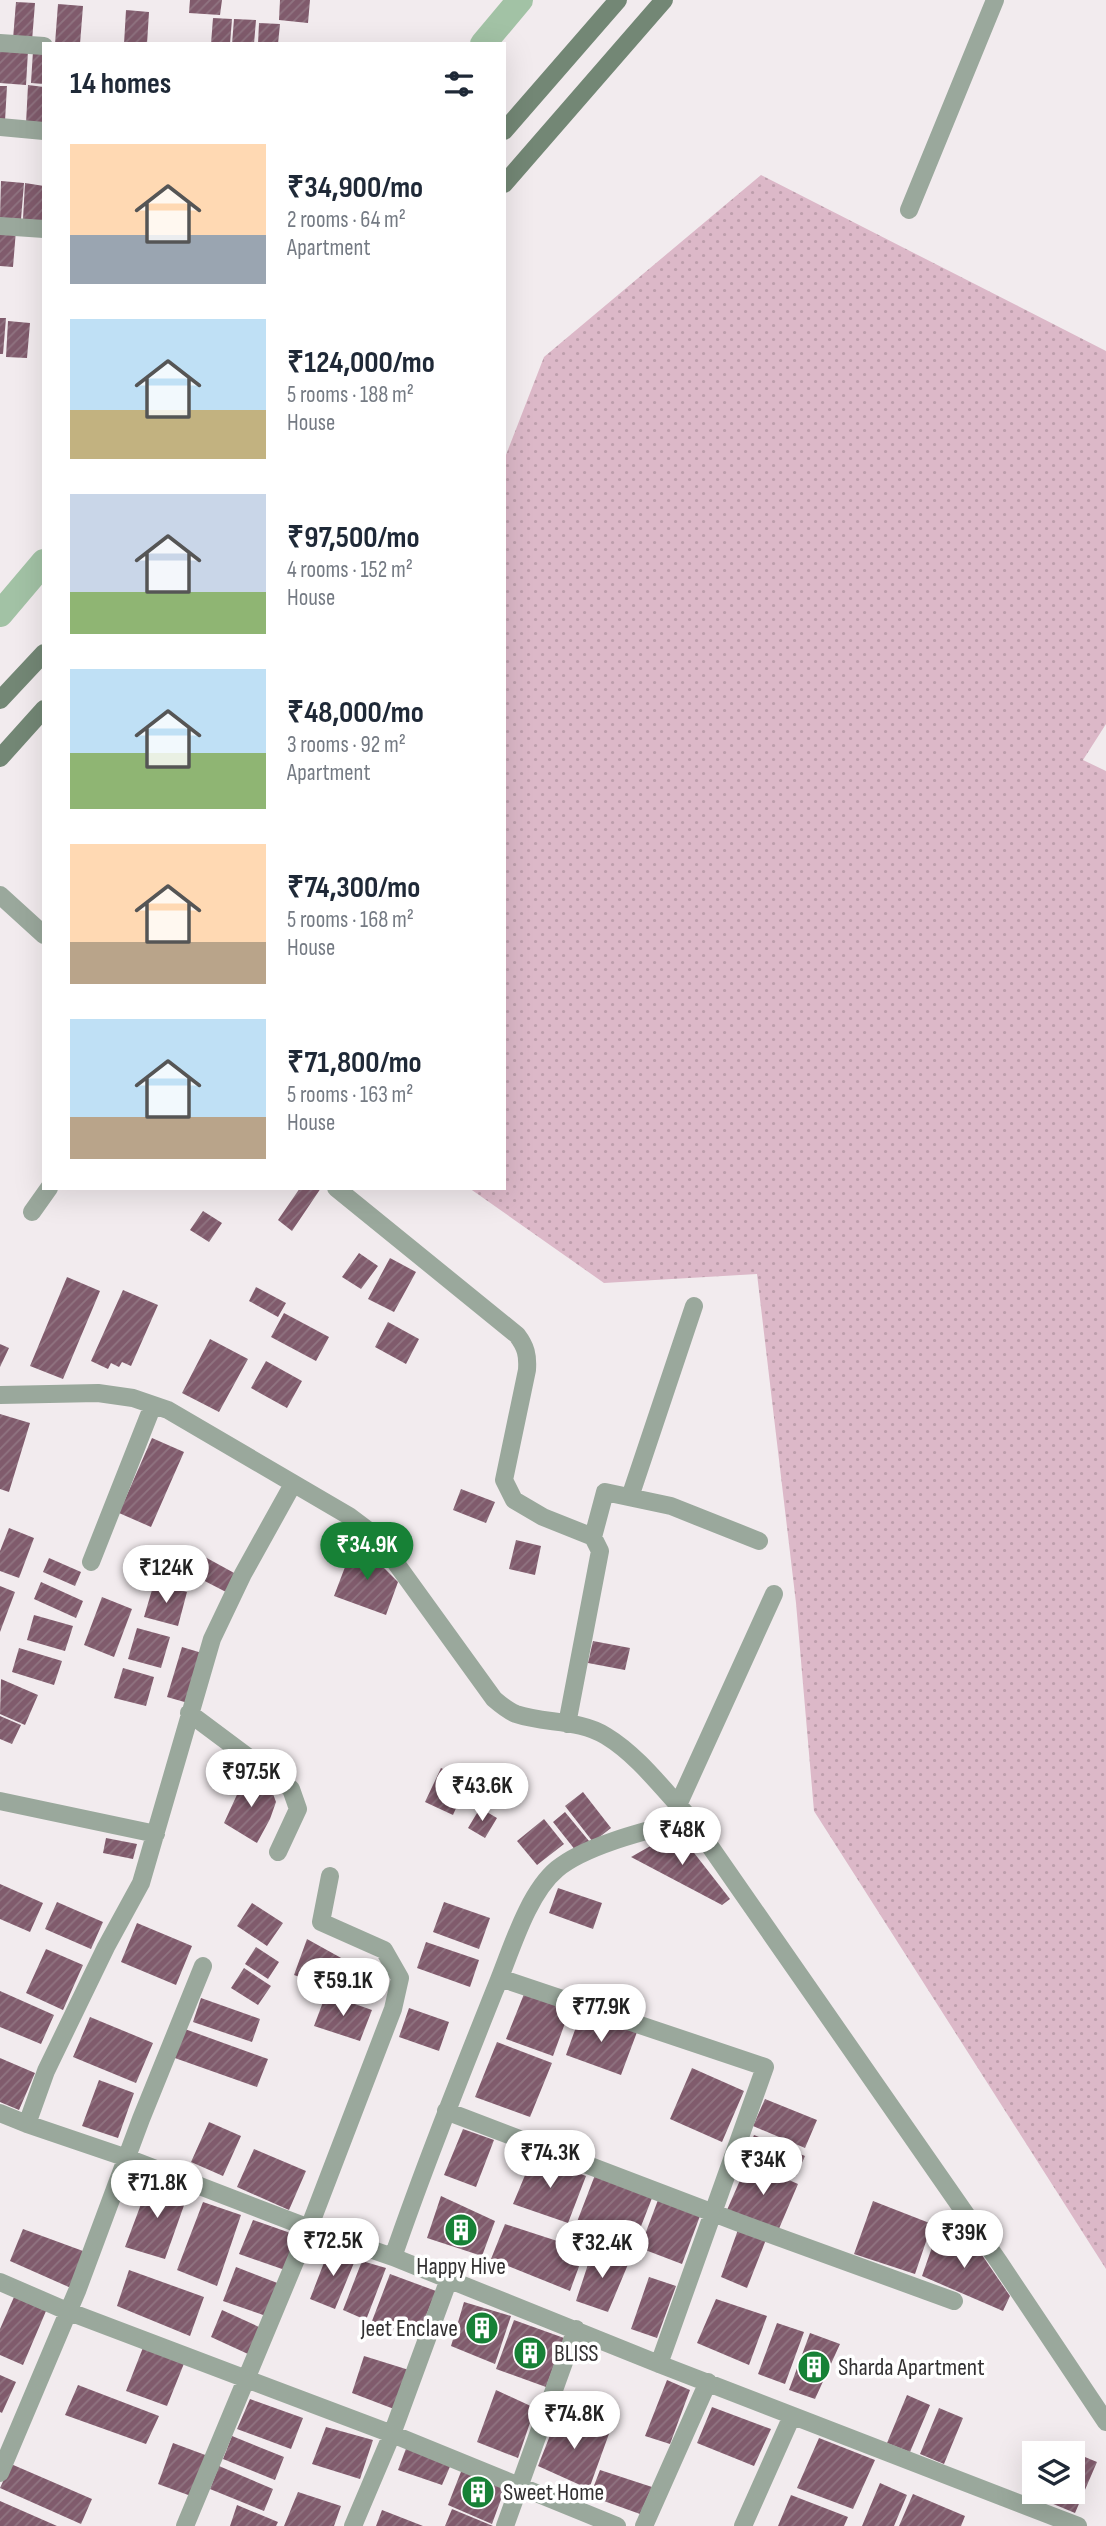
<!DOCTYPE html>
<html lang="en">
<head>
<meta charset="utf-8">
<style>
	body { margin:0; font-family:"Sofia Sans Condensed",sans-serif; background:#f6f6f7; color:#1f2937; height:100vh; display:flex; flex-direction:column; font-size:26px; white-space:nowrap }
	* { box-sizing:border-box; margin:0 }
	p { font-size:23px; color:#747a83 }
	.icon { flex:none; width:38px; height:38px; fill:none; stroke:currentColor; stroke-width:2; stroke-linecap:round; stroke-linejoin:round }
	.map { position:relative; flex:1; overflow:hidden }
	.side { position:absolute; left:42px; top:42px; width:464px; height:1148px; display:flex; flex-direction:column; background:#fff; border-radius:0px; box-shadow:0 7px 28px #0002 }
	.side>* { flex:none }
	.tools { position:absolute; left:1022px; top:2441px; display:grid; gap:14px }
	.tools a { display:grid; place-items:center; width:63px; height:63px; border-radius:0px; background:#fff; box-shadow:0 7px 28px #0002; font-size:35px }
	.price { position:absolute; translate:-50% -60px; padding:0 16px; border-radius:24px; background:#fff; color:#222; font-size:23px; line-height:46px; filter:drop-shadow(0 2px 4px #0008) }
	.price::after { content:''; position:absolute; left:50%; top:42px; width:21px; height:16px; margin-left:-10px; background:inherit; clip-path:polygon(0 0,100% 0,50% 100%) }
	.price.selected { background:#178136; color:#fff }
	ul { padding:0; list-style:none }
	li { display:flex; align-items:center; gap:21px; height:175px; padding:0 28px }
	li span { display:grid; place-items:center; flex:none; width:196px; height:140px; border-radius:0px; color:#555 }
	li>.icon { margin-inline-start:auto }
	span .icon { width:84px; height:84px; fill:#fffc; stroke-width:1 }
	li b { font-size:30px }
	h2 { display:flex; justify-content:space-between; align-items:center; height:84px; padding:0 28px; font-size:30px }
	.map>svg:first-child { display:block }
	.park { fill:url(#park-dots) }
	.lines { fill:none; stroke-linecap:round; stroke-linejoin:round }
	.canal { stroke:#a2c2a5; stroke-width:26 }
	.building { fill:url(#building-hatch) }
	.street { stroke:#9aa89c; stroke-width:18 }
	.secondary { stroke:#738775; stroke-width:18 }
	.labels { text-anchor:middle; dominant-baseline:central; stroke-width:7; stroke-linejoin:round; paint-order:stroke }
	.poi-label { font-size:24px; fill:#323031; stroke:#fff; text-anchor:start }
</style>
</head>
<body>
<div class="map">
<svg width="1106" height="2526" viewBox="0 0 1106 2526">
	<defs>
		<pattern id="park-dots" width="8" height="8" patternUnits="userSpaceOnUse" patternTransform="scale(1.75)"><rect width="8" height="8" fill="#dcb8c8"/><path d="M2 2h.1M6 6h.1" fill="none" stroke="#bd9eac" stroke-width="1.8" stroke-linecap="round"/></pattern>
		<pattern id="building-hatch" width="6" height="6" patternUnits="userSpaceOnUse" patternTransform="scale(1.75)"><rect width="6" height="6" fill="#805b6c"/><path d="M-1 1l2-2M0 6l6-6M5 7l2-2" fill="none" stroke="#907481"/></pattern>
	</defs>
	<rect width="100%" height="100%" fill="#f2ebee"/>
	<path class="park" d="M761 175 1106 351V724L1083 760 1106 771V2269L814 1811 796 1603 757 1274 604 1283 469 1188H504V460L544 357Z"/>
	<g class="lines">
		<path class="canal" d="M483 44 520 0
			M0 614 44 562"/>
	</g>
	<path class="building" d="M190 0H222L220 15 189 13Z
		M280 0H310L308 23 279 20Z
		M16 2 35 3 32 41 13 39Z
		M58 4 83 6 80 44H55Z
		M126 10 149 12 147 44H124Z
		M213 18 232 19 230 44H211Z
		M234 19 256 20 254 44H232Z
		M259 23 280 24 278 44H258Z
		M0 49 28 51 26 85 0 83Z
		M33 51 44 52V84L31 83Z
		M28 85 44 87V125L26 124Z
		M0 86H7L5 121 0 120Z
		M1 181 24 183 21 219 0 218Z
		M25 183 44 186V221L23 219Z
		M0 229 16 230 13 267 0 266Z
		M0 318H6L3 354H0Z
		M8 321 30 323 27 358 6 357Z
		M300 1188H321L292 1231 278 1220Z
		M203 1211 222 1223 209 1242 190 1230Z
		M359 1253 378 1266 361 1289 342 1277Z
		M390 1258 416 1272 394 1312 368 1299Z
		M67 1277 100 1291 63 1379 30 1366Z
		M256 1287 286 1303 278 1317 249 1301Z
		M123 1290 158 1305 131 1366 122 1362 119 1367 111 1363 108 1369 91 1361Z
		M284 1313 329 1337 316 1361 271 1337Z
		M388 1322 419 1339 406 1364 375 1347Z
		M210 1339 248 1359 219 1412 182 1393Z
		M0 1344 9 1348 0 1367Z
		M266 1361 302 1381 287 1408 251 1388Z
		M0 1414 30 1423 9 1492 0 1489Z
		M152 1438 184 1452 151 1527 119 1513Z
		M461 1489 495 1502 486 1523 453 1510Z
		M9 1528 34 1538 19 1578 0 1571V1551Z
		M516 1540 541 1546 535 1575 509 1569Z
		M353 1546 375 1554 380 1564 398 1582 386 1615 334 1596Z
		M205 1557 236 1574 226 1592 195 1576Z
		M49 1558 81 1572 75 1586 43 1572Z
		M41 1582 83 1601 76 1618 34 1599Z
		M154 1583 187 1592 178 1626 144 1617Z
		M0 1586 15 1592 0 1632Z
		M102 1597 132 1609 114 1657 84 1645Z
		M34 1615 73 1626 65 1651 27 1640Z
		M137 1628 170 1637 161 1668 128 1659Z
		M593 1641 630 1648 625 1670 588 1663Z
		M182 1647 202 1653 188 1703 167 1697Z
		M19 1648 62 1661 54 1685 12 1672Z
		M123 1668 154 1677 146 1706 114 1698Z
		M1 1679 38 1695 25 1725 0 1714Z
		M0 1716 21 1725 12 1744 0 1739Z
		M441 1768 468 1781 453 1815 425 1802Z
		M246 1775 272 1791 276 1802 270 1819 257 1843 224 1823Z
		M583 1792 611 1828 593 1842 565 1806Z
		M480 1808 497 1818 485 1838 468 1828Z
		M565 1812 589 1841 576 1851 553 1822Z
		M544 1819 564 1844 537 1865 517 1841Z
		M677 1831 730 1899 722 1905 631 1857Z
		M106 1838 137 1844 133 1859 103 1853Z
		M0 1884 43 1903 30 1932 0 1919Z
		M558 1888 602 1903 593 1929 549 1913Z
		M57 1902 103 1922 91 1949 45 1929Z
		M444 1902 490 1918 479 1949 433 1932Z
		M252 1903 283 1923 267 1946 237 1926Z
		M137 1923 192 1946 176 1985 121 1962Z
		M307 1939 379 1979 371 2002 294 1975Z
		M426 1942 479 1960 470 1987 417 1968Z
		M256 1947 279 1962 268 1979 245 1964Z
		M46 1949 83 1965 63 2010 26 1993Z
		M244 1968 271 1986 258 2005 231 1988Z
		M526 1989 572 2004 553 2056 506 2039Z
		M0 1991 54 2015 41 2044 0 2027Z
		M326 1994 372 2010 360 2041 314 2026Z
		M201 1998 260 2019 252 2042 193 2022Z
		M409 2008 449 2022 439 2051 399 2037Z
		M581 2013 637 2032 621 2075 566 2055Z
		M90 2017 153 2043 136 2083 73 2057Z
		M182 2028 268 2059 257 2087 172 2057Z
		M497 2042 552 2063 530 2117 475 2097Z
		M0 2058 35 2073 19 2110 0 2102Z
		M692 2068 744 2091 722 2142 670 2119Z
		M99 2080 134 2093 118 2138 82 2126Z
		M765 2099 817 2120 805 2148 753 2126Z
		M209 2122 241 2136 223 2176 191 2162Z
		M463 2129 494 2140 476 2187 444 2175Z
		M754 2135 805 2156 796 2176 746 2155Z
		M254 2149 306 2171 289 2210 237 2187Z
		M533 2156 586 2176 568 2223 513 2204Z
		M748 2162 798 2184 778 2231 727 2210Z
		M595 2175 652 2198 633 2247 575 2227Z
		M150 2180 188 2194 165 2259 125 2247Z
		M441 2196 495 2221 482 2256 427 2238Z
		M658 2200 700 2216 682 2264 640 2248Z
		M873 2201 932 2224 915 2274 854 2254Z
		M203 2202 241 2215 217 2286 177 2270Z
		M253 2220 299 2236 285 2270 239 2254Z
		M505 2224 585 2250 570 2291 491 2259Z
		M739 2227 767 2237 747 2288 721 2277Z
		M939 2227 971 2239 1010 2296 1003 2311 922 2276Z
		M23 2229 83 2251 71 2288 10 2261Z
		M330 2247 356 2258 335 2309 310 2299Z
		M593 2249 629 2262 608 2312 576 2301Z
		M362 2261 386 2268 366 2320 343 2310Z
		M236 2267 280 2284 266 2316 223 2301Z
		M129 2270 204 2297 190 2336 117 2306Z
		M390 2274 436 2291 417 2338 372 2321Z
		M649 2277 676 2286 657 2338 631 2329Z
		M14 2297 46 2311 23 2365 0 2355V2329Z
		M716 2299 767 2316 749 2365 697 2343Z
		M464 2302 511 2316 495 2364 451 2346Z
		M222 2310 259 2327 248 2354 211 2337Z
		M514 2320 564 2338 546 2387 496 2369Z
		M777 2323 804 2332 785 2384 758 2374Z
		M810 2333 840 2344 815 2399 789 2390Z
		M144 2345 185 2361 167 2406 126 2391Z
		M364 2356 409 2370 394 2409 352 2393Z
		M0 2375 16 2382 2 2413 0 2412Z
		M667 2380 690 2390 670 2444 645 2436Z
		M78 2385 159 2416 146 2444 65 2415Z
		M496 2390 535 2408 518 2458 477 2442Z
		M907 2395 930 2405 910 2452 887 2443Z
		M250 2399 303 2418 291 2449 237 2429Z
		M712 2407 771 2429 754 2466 697 2443Z
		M939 2408 963 2418 944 2464 920 2454Z
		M558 2415 610 2431 589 2489 538 2466Z
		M326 2427 373 2440 360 2479 312 2464Z
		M232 2436 284 2457 275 2480 223 2459Z
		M819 2438 875 2460 853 2509 797 2488Z
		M173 2443 208 2456 191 2496 158 2484Z
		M407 2446 452 2462 442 2485 398 2470Z
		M1068 2450 1097 2462 1075 2513 1046 2501 1050 2492H1073V2454H1066Z
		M11 2464 92 2499 81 2524 0 2488Z
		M464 2464 507 2483 492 2524 448 2505Z
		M219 2466 273 2489 264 2511 210 2489Z
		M600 2470 652 2487 640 2514 590 2496Z
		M880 2483 907 2495 894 2526H862Z
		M298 2492 341 2506 334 2526H284Z
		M913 2494 965 2516 961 2526H899Z
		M791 2495 848 2517 844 2526H778Z
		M0 2501 57 2526H0Z
		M237 2505 278 2522 276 2526H230Z
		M452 2509 493 2526H445Z
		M382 2510 423 2526H376Z"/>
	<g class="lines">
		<path class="street" d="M0 43 44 46
			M0 127 44 131
			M909 210 995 0
			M0 226 44 229
			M0 895 44 935
			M336 1188 517 1335C526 1347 528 1355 527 1370L504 1480 514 1500 543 1517 593 1537 600 1551 567 1724
			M32 1212 49 1188
			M0 1395 98 1393 133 1398 168 1410 349 1516 377 1537 494 1699C501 1705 508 1711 516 1714 545 1724 579 1719 606 1736 639 1756 665 1792 691 1819L999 2262 1106 2422
			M630 1497 694 1306
			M593 1537 605 1492 671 1506 759 1541
			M91 1562 153 1405
			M189 1713 291 1789 298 1809 278 1852
			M0 1801 156 1834
			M678 1805 774 1594
			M500 1978 765 2067 659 2364
			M446 2111 737 2222 954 2301
			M0 2113 27 2124 127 2158 309 2228 393 2257 659 2364 1078 2526
			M27 2124 46 2071 106 1947 141 1883 212 1639 243 1574 293 1484
			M393 2257C424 2167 459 2080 494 1992 510 1955 526 1895 557 1869 587 1844 653 1829 691 1819
			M0 2282 67 2311 392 2434 617 2526
			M0 2473 77 2291 141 2119 203 1966
			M185 2526 309 2228 393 2009 400 1978 384 1950 321 1922 330 1876
			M353 2526 392 2434 449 2279
			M505 2526 576 2329
			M644 2526 708 2382
			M743 2526 792 2416"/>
		<path class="secondary" d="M504 131 618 0
			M504 184 664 0
			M0 700 44 653
			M0 758 44 709"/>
	</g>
	<defs>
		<symbol id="building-disc" viewBox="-11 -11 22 22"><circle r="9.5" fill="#178136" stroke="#fff"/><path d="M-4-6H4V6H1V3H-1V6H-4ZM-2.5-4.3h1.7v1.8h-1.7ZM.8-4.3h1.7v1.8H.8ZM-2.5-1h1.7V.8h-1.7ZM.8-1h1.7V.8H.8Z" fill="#fff"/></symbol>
	</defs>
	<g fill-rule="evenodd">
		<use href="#building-disc" x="442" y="2211" width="38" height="38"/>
		<use href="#building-disc" x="463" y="2309" width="38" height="38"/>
		<use href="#building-disc" x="511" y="2334" width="38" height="38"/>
		<use href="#building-disc" x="795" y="2348" width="38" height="38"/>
		<use href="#building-disc" x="459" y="2473" width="38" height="38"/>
	</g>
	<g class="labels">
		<g class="poi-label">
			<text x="461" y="2266" text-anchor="middle">Happy Hive</text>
			<text x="458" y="2328" text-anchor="end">Jeet Enclave</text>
			<text x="554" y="2353">BLISS</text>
			<text x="838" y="2367">Sharda Apartment</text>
			<text x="503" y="2492">Sweet Home</text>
		</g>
	</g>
</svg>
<div class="tools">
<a><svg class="icon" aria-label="layers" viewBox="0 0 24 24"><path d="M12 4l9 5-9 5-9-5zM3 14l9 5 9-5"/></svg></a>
</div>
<b class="price selected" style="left:367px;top:1582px">₹34.9K</b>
<b class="price" style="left:166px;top:1605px">₹124K</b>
<b class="price" style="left:251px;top:1809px">₹97.5K</b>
<b class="price" style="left:482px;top:1823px">₹43.6K</b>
<b class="price" style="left:682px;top:1867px">₹48K</b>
<b class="price" style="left:343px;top:2018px">₹59.1K</b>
<b class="price" style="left:601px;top:2044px">₹77.9K</b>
<b class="price" style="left:550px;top:2190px">₹74.3K</b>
<b class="price" style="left:763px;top:2197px">₹34K</b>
<b class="price" style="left:157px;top:2220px">₹71.8K</b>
<b class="price" style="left:964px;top:2270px">₹39K</b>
<b class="price" style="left:333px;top:2278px">₹72.5K</b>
<b class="price" style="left:602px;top:2280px">₹32.4K</b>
<b class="price" style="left:574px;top:2451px">₹74.8K</b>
<section class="side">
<h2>14 homes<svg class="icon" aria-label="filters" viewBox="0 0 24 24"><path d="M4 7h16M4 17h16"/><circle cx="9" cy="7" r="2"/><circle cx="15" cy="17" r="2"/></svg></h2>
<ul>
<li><span style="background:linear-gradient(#ffd9b3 65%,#9aa5b1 0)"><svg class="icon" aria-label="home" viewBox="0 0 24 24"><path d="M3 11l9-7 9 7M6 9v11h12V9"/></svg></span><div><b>₹34,900/mo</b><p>2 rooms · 64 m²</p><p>Apartment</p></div></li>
<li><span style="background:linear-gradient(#bfe0f5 65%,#c2b280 0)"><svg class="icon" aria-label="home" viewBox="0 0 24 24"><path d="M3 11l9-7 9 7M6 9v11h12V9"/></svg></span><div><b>₹124,000/mo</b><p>5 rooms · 188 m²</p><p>House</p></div></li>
<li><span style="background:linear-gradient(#c9d6e8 70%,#8fb573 0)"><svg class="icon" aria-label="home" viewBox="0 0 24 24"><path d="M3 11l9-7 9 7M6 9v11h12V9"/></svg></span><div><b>₹97,500/mo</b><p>4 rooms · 152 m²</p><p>House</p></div></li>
<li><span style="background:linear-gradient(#bfe0f5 60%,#8fb573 0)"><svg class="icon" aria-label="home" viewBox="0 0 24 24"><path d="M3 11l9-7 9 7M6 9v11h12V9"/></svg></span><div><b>₹48,000/mo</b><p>3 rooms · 92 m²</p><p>Apartment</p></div></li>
<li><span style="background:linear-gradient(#ffd9b3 70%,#b9a48a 0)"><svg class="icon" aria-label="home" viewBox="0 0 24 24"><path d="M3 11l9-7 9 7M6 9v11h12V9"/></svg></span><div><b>₹74,300/mo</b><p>5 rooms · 168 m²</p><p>House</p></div></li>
<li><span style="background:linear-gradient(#bfe0f5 70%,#b9a48a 0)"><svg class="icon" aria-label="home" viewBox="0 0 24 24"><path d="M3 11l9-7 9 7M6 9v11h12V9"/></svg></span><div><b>₹71,800/mo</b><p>5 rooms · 163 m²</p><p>House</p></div></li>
</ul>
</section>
</div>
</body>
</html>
